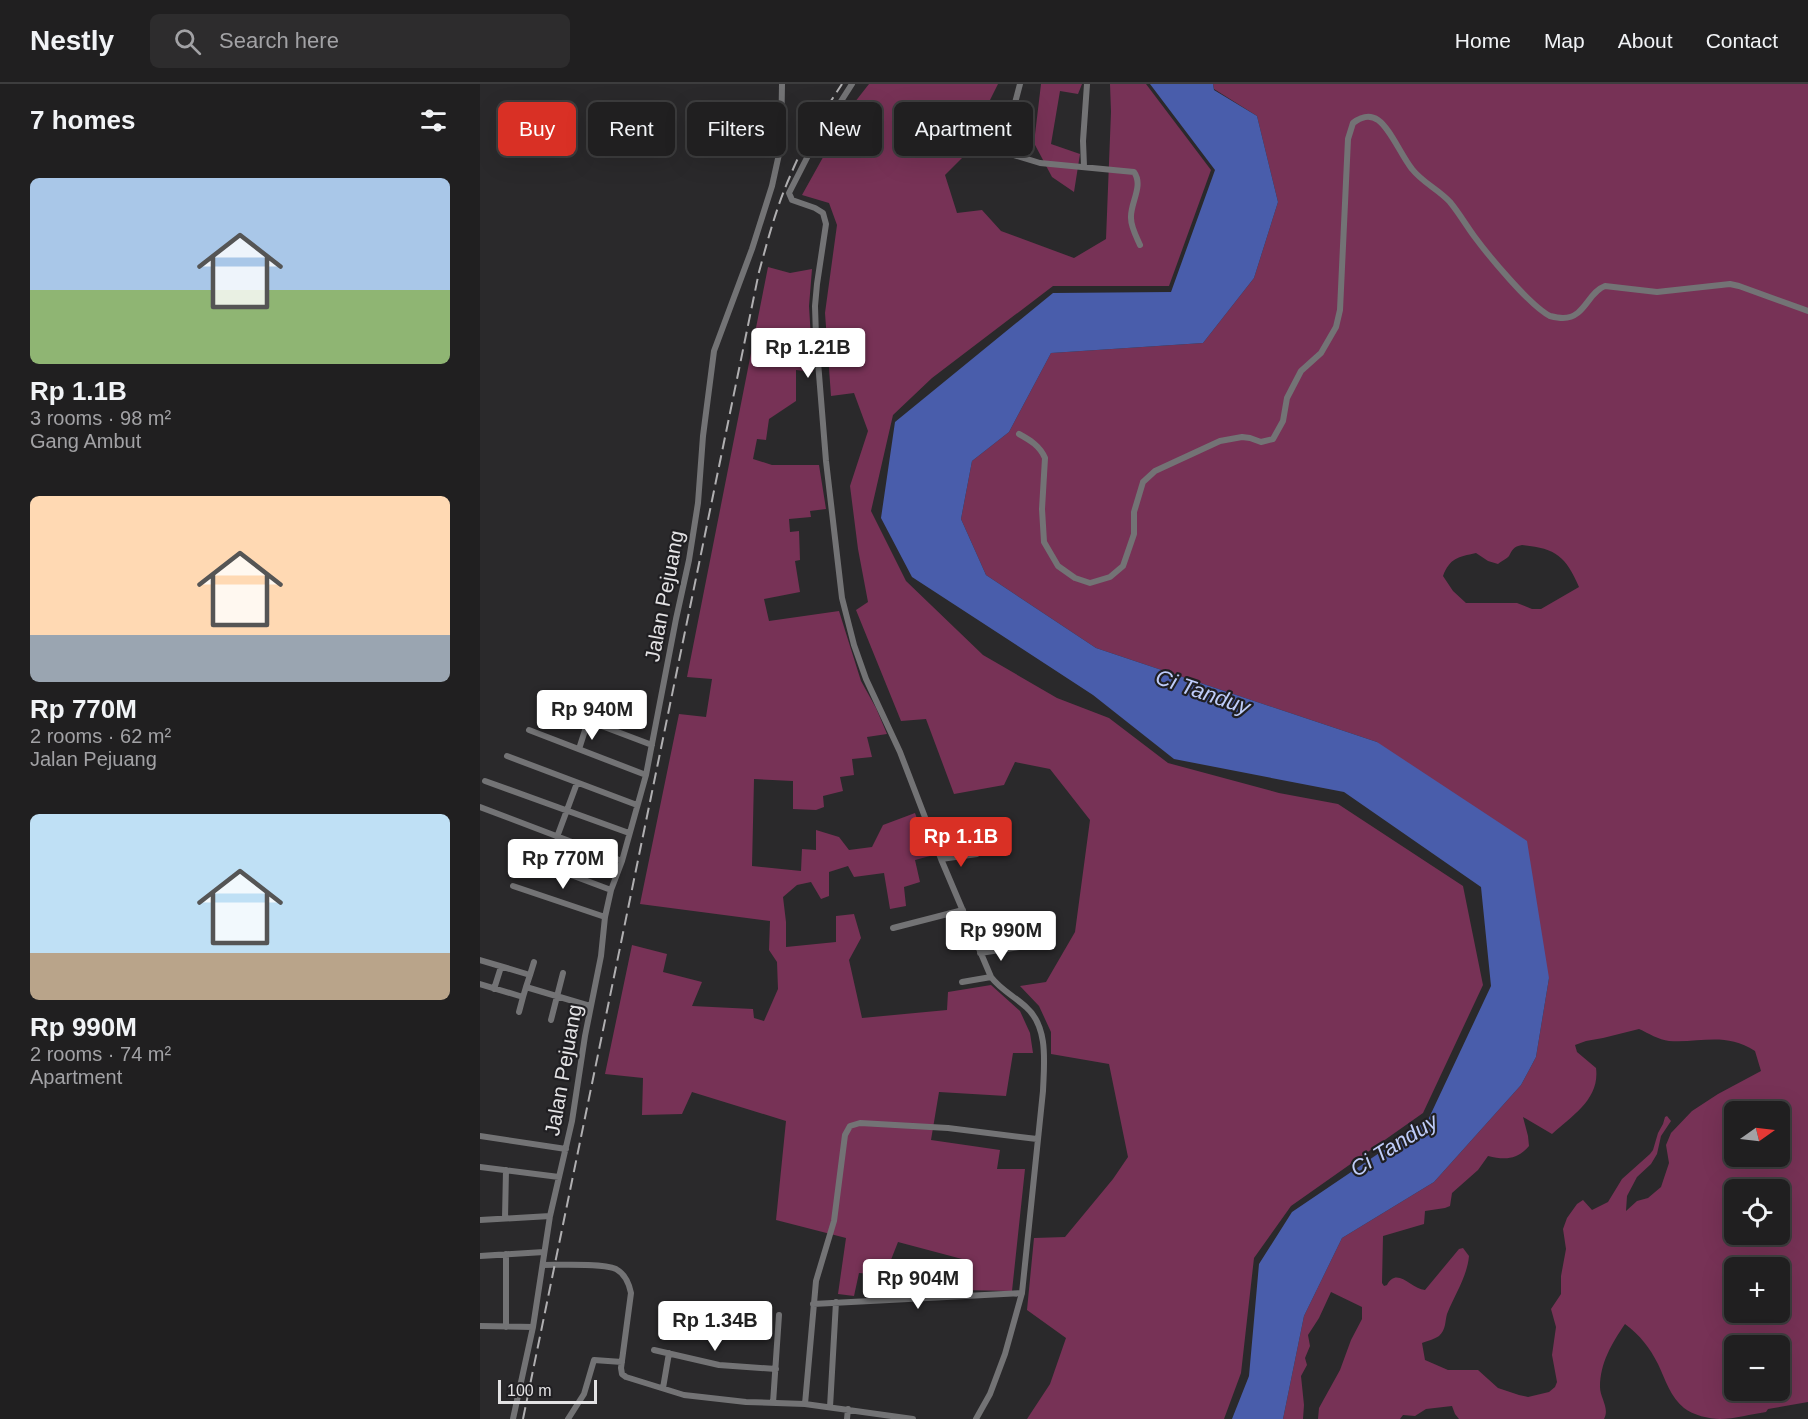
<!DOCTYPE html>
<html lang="en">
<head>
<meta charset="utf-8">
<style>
	body { margin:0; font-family:Arial,sans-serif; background:#2d2c2d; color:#f1f3f6; height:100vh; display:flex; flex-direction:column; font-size:22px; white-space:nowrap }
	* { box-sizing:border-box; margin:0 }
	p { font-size:20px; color:#a2a2a5 }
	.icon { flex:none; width:33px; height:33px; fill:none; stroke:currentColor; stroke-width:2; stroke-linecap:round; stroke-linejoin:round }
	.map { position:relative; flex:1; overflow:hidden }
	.sheet { display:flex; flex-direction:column; background:#201f20; width:480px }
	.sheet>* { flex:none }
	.hud { position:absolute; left:18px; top:18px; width:570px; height:54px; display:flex; gap:12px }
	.needle { width:39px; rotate:76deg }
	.controls { position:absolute; left:1244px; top:1017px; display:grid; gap:12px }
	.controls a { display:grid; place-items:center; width:66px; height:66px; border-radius:9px; background:#201f20; box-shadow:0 6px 24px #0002,0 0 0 2px #3d3d3e; font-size:30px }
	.scale { position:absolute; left:18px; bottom:15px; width:99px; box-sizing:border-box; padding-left:6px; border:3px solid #e3e2e4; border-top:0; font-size:16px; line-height:21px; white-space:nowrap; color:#e3e2e4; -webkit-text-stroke:4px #201f22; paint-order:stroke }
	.price { position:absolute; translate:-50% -51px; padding:0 14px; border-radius:6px; background:#fff; color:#222; font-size:20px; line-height:39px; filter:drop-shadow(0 2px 3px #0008) }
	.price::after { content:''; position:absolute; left:50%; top:36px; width:18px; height:14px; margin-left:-9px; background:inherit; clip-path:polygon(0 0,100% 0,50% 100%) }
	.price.selected { background:#d93025; color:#fff }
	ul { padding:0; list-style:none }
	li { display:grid; align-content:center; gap:12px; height:318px; padding:0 30px }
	li span { display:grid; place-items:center; height:186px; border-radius:9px; color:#555 }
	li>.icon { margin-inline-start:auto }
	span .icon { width:108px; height:108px; fill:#fffc; stroke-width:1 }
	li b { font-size:26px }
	h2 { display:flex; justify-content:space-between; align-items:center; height:72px; padding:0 30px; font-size:26px }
	.pill { padding:0 21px; border-radius:9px; background:#201f20; box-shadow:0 6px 24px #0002,0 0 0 2px #3d3d3e; font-size:21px; line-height:54px }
	.pill.selected { background:#d93025; color:#fff }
	header { display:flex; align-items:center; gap:36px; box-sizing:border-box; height:84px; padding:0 30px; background:#201f20; border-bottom:2px solid #3d3d3e }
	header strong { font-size:28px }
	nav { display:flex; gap:33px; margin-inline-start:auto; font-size:21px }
	.search { width:420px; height:54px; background:#2d2c2d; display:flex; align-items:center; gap:15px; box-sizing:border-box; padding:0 21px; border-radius:9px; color:#a2a2a5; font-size:22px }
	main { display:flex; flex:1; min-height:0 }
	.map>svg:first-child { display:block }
	.green { fill:#773256; fill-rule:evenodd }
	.water { fill:#495dab }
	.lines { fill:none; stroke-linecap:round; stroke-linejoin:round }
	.street { stroke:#737375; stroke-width:6 }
	.rail { stroke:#b0afb1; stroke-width:2; stroke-dasharray:12 6; stroke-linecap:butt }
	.labels { text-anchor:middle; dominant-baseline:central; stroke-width:4.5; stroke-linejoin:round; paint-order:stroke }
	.street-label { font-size:21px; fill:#e3e2e4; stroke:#201f22 }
	.water-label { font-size:22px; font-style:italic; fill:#bfcdf9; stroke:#201f22 }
</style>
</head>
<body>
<header>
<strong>Nestly</strong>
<div class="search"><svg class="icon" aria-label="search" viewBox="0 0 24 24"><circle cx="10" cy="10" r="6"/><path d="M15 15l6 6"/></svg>Search here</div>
<nav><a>Home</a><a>Map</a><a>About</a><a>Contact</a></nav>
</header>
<main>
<section class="sheet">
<h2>7 homes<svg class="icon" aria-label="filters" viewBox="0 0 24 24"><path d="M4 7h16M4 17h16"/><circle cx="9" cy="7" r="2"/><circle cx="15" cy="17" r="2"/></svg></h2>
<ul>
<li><span style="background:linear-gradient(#a9c7e8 60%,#8fb573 0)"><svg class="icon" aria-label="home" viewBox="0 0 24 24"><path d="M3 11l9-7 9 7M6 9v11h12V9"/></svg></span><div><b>Rp 1.1B</b><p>3 rooms · 98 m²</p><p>Gang Ambut</p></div></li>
<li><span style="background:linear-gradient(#ffd9b3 75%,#9aa5b1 0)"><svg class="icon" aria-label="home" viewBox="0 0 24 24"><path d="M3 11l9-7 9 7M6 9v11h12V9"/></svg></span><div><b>Rp 770M</b><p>2 rooms · 62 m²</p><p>Jalan Pejuang</p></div></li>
<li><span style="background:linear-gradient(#bfe0f5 75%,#b9a48a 0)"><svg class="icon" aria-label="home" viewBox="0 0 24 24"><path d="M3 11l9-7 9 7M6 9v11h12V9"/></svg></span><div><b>Rp 990M</b><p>2 rooms · 74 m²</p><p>Apartment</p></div></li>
</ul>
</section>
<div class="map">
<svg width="1328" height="1335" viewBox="0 0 1328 1335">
	<rect width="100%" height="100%" fill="#2a292b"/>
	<path class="green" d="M389 0H518L503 30 493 63 465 91 477 129 502 126 521 147 594 174 626 155 631 28 630 0H666L731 86 689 202H573L452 294 413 331 391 427 426 497 503 571 577 614 629 634 688 679 799 709 858 720 983 802 1003 901 943 1029 811 1122 774 1174 761 1289 744 1335H547L570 1300 586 1254 547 1226 554 1154 585 1153 633 1095 648 1073 629 980 571 970V948L559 922 540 902 566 898 595 848 610 736 570 685 535 678 524 701 474 710 446 635 421 637 376 526 388 518 378 465 370 402 388 347 374 309 351 312 345 229 357 141 349 119 322 111 371 23Z
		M561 0H602L598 10 580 7 571 60 600 70 594 108 572 93 554 59Z
		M733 0H1328V1318L1288 1325 1286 1328C1271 1330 1255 1335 1240 1335 1229 1335 1213 1331 1204 1324 1191 1314 1185 1295 1178 1280 1170 1264 1160 1251 1145 1240 1132 1259 1120 1279 1120 1303 1120 1314 1130 1324 1124 1335H979L975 1330 972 1322 946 1325 935 1332 923 1331 920 1335H838L839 1324 860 1286 871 1256 882 1235V1223L851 1208 839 1234 828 1251 830 1262 825 1274 827 1281 821 1292 824 1321 823 1335H803L824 1232 862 1154 954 1098 1041 1001 1056 973 1069 894 897 658 616 564 506 491 481 435 492 377 529 348 571 269 723 259 774 194 798 118 777 32 734 5ZM1042 461C1075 464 1086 472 1099 503L1061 525H1052L1037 519H986L973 507 963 492C970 474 978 473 996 469L1008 477 1018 480C1021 477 1027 475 1029 472 1033 465 1033 463 1042 461ZM1159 945C1168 949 1179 956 1189 957 1222 959 1245 948 1275 967L1281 987 1238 1010 1212 1027 1191 1049 1186 1061 1189 1079 1181 1103 1168 1114 1157 1117 1146 1127 1147 1112 1157 1093 1171 1080 1177 1070 1181 1052 1191 1037 1187 1032 1185 1033 1183 1040 1178 1049 1173 1066 1170 1070 1142 1095 1128 1118 1112 1126 1103 1116 1097 1120 1087 1134 1083 1145 1086 1165 1081 1192V1210L1071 1225 1076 1243 1072 1271 1077 1298 1075 1303 1069 1308 1048 1313 1039 1311 1018 1304 998 1286H968L945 1276 942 1259C947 1257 955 1255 959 1252 966 1246 965 1237 967 1230 975 1210 987 1193 989 1172L983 1164 979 1165 945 1206C931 1205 917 1182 907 1201L904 1202 902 1199 903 1152 944 1140 945 1127 965 1124 970 1122 972 1109 998 1086 1008 1072C1025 1076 1037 1076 1049 1062L1048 1052 1043 1033 1072 1050C1093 1031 1120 1015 1116 984L1097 968 1095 961 1106 957 1123 954ZM1254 1028H1299V1072H1254ZM1254 1106H1299V1150H1254ZM1254 1184H1299V1228H1254ZM1254 1262H1299V1306H1254Z
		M288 183 310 189 332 185 329 222 333 288 316 286V317L289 335 286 356 277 355 273 375 292 381H339L346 425 330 427 331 433 309 435 310 448 319 447 320 476 315 477 320 508 284 515 289 537 359 527 381 597 396 624 407 650 387 653 392 673 372 675 374 691 360 693 363 707 343 712 344 723 336 726 313 725V697L274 695 272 782 321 787 322 765 336 766V746L359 753 369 766 392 763 403 741 435 729 450 772 435 776 440 798 424 803 426 822 410 825 404 789 374 793 368 782 349 788V812L341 815 331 798 317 801 303 813 306 838V863L356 858V832L374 830 381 854 369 876 382 934 467 926 468 908 511 901 540 927 550 949 553 969H533L526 1012 459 1008 451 1056 520 1066 517 1085H545L532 1207 480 1206 482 1175 418 1158 405 1191 379 1189 374 1212 358 1210 366 1154 296 1136 306 1037 212 1008 202 1030 162 1031 163 994 125 990 152 861 187 870 183 888 222 898 212 922 273 925 274 934 284 937 298 905 297 878 289 866 290 837 160 820 199 630 226 633 232 595 207 593Z"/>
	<path class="water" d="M670 0H733L734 6 777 32 798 118 774 194 723 259 571 269 529 348 492 377 481 435 506 491 616 564 897 658 1047 757 1069 894 1056 973 1041 1001 954 1098 862 1154 824 1232 803 1335H752L769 1292 779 1180 812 1128 948 1036 1011 902 1001 803 864 708 694 675 613 611 432 493 401 434 415 338 573 209 691 208 735 86Z"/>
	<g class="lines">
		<path class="street" d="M372 0 335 58 309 109 312 116 335 124 343 129 346 140 337 200 335 222 336 253 346 377 362 514 374 561 386 595 420 668 461 775 511 893C521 906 534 912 546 923 569 943 564 980 563 1007L542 1209 525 1270 510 1310 496 1335
			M540 0 530 38 522 57 524 68 560 79 654 88C664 102 650 119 651 134 651 143 656 152 660 161
			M604 82 603 57 607 0
			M539 350C550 356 560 362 565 374L562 425 564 458 578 482 595 494 610 499 630 493 643 482 654 450V428L663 398 675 387 740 357 762 353 770 354 781 358 793 355 803 337 807 314 821 287 841 269 856 243 860 226 868 55 873 39C881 33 889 30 898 36 910 44 922 73 932 85 943 99 958 105 970 118 979 129 986 141 994 152 1008 171 1050 222 1070 232 1074 233 1079 234 1083 234 1105 234 1108 208 1125 202L1177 208 1250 200 1259 202 1328 227
			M69 622 172 661
			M49 646 166 691
			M99 665 108 637
			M27 672 157 721
			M5 697 149 749
			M0 723 142 777
			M77 753 97 699
			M46 774 131 806
			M461 775 497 770
			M33 802 125 833
			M413 844 483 826
			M500 869 539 863
			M0 876 50 891 46 903
			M50 891 54 878
			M482 898 511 893
			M0 900 43 913 46 903 110 922
			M14 905 21 883
			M39 928 43 913
			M71 936 83 889
			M0 1052 86 1065
			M0 1083 79 1093
			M25 1134 26 1086
			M0 1136 70 1132
			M26 1170V1243
			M0 1172 64 1168
			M63 1181C80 1181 123 1179 136 1185 145 1190 149 1199 151 1209L141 1284 142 1290 146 1293 204 1311 266 1318 325 1320 433 1335
			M333 1220 542 1209
			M0 1242 53 1243
			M174 1266 239 1281 296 1285
			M183 1304 189 1269
			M293 1319 299 1231
			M325 1320 336 1197 354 1137 365 1051 370 1042 380 1039 468 1044 557 1055
			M350 1323 356 1218
			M33 1335 53 1243 70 1132 92 1037 105 952 121 872 125 833 131 806 142 777 166 691 196 535 209 476 218 419 223 352 234 267 272 165 292 102 301 61 302 0
			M88 1335 104 1310 114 1276 142 1278
			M367 1335 368 1325"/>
		<path class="rail" d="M43 1335 279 188C288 155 297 121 311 90 324 58 343 29 362 0"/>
	</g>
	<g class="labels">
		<g class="street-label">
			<text transform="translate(184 512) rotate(-79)">Jalan Pejuang</text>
			<text transform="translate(83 986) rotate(-80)">Jalan Pejuang</text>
		</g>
		<g class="water-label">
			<text transform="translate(723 608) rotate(19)">Ci Tanduy</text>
			<text transform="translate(914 1061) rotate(-32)">Ci Tanduy</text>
		</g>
	</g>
</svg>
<div class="controls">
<a><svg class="needle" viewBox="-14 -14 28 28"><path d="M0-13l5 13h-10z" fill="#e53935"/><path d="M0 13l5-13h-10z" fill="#a2a2a5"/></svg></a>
<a><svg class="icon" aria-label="locate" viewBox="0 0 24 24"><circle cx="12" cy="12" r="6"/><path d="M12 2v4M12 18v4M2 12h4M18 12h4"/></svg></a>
<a>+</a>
<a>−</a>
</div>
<div class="scale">100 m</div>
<b class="price" style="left:328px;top:295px">Rp 1.21B</b>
<b class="price" style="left:112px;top:657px">Rp 940M</b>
<b class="price selected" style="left:481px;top:784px">Rp 1.1B</b>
<b class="price" style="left:83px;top:806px">Rp 770M</b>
<b class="price" style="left:521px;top:878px">Rp 990M</b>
<b class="price" style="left:438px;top:1226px">Rp 904M</b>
<b class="price" style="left:235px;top:1268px">Rp 1.34B</b>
<div class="hud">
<a class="pill selected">Buy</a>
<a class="pill">Rent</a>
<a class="pill">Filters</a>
<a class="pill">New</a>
<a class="pill">Apartment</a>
</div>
</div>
</main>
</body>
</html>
